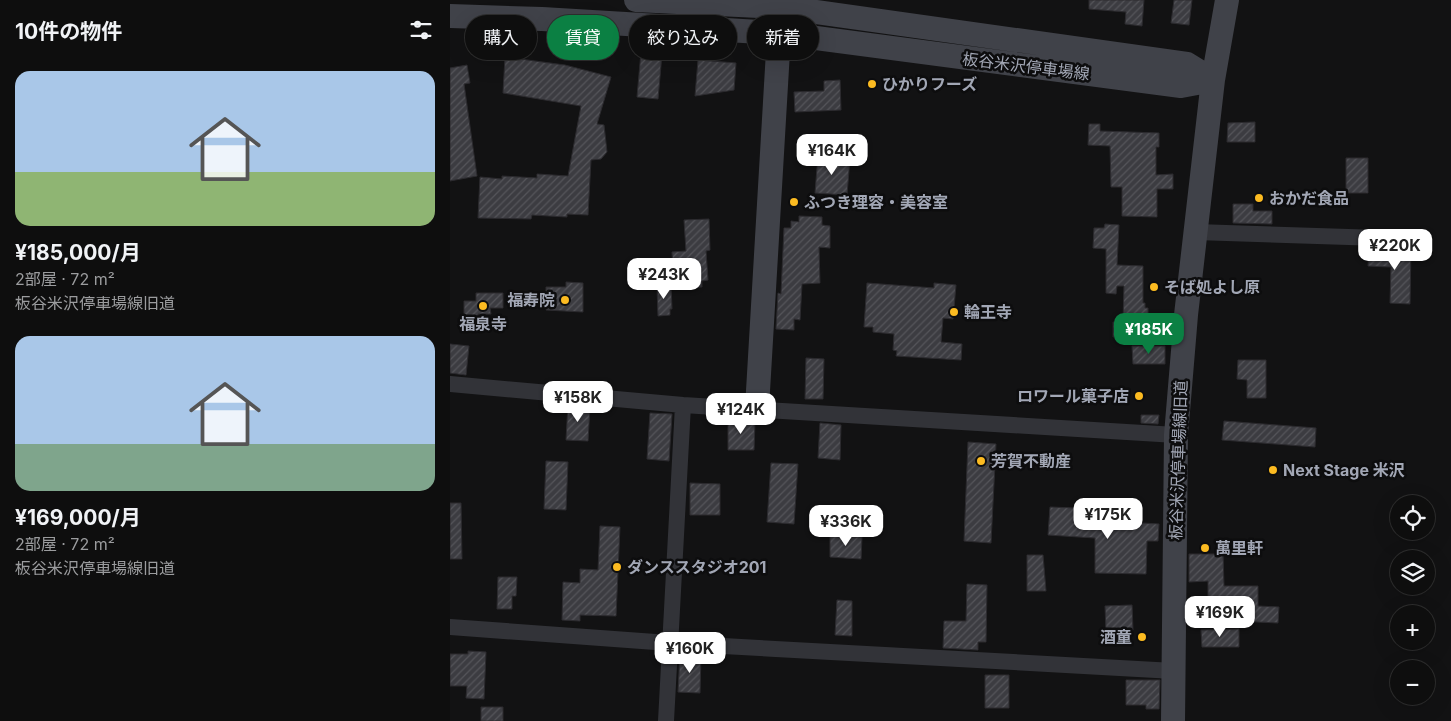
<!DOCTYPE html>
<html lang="ja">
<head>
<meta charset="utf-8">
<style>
	body { margin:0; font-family:Inter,"Noto Sans JP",sans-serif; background:#1c1c1c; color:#f1f3f6; height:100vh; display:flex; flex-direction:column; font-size:19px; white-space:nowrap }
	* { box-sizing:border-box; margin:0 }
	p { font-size:16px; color:#9b9c9e }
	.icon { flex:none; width:28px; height:28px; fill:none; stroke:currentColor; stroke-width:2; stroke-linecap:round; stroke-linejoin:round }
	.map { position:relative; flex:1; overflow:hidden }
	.panel { display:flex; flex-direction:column; background:#0e0e0e; width:450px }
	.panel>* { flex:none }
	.guide { position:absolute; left:15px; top:15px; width:475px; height:45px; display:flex; gap:10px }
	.tools { position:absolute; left:940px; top:495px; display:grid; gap:10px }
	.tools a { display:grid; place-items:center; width:45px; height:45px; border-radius:50%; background:#0e0e0e; box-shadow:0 5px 20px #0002,0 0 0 1px #2e2e2e; font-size:25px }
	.price { position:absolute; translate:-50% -42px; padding:0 11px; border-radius:10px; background:#fff; color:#222; font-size:16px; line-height:32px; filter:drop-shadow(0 1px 2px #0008) }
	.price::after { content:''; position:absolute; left:50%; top:30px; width:15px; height:11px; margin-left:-8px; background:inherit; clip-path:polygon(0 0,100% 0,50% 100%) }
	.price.active { background:#0b8043; color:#fff }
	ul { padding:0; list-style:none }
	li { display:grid; align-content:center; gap:10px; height:265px; padding:0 15px }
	li span { display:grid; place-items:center; height:155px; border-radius:15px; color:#555 }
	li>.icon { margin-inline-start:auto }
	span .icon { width:90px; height:90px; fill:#fffc; stroke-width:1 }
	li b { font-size:21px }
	h2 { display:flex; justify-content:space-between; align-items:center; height:60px; padding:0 15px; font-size:21px }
	.pill { padding:0 18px; border-radius:22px; background:#0e0e0e; box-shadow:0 5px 20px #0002,0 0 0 1px #2e2e2e; font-size:18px; line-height:45px }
	.pill.active { background:#0b8043; color:#fff }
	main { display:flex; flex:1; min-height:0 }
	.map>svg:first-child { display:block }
	.building { fill:url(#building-hatch); stroke:#2c2b2f }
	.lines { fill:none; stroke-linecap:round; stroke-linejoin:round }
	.street { stroke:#323338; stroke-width:16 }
	.secondary { stroke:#404249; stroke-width:24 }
	.poi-dot { fill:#fcbb21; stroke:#0d0d0e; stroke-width:2 }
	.labels { text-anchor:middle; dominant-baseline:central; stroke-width:5; stroke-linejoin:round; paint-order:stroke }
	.street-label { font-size:16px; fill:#a2a7b5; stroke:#0d0d0e }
	.poi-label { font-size:16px; font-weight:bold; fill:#a2a7b5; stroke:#0d0d0e; text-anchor:start }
</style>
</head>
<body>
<main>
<section class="panel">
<h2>10件の物件<svg class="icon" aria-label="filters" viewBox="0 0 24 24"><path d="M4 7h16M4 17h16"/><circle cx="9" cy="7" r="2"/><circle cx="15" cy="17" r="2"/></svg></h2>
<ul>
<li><span style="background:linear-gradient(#a9c7e8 65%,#8fb573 0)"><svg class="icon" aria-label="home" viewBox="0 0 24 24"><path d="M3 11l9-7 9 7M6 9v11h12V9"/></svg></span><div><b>¥185,000/月</b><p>2部屋 · 72 m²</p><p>板谷米沢停車場線旧道</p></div></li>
<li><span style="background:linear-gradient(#a9c7e8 70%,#7fa58c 0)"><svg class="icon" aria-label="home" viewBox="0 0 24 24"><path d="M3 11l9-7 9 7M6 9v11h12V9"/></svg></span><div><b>¥169,000/月</b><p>2部屋 · 72 m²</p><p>板谷米沢停車場線旧道</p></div></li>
</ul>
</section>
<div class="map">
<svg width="1001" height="721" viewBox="0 0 1001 721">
	<defs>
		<pattern id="building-hatch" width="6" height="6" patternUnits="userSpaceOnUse" patternTransform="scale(1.25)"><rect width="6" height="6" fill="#3c3c41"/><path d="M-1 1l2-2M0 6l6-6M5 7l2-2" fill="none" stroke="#55555a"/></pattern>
	</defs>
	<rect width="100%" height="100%" fill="#121213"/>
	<path class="building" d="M639 0H694L692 26 675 24 676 12 639 9Z
		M724 0H742L739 25 721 23Z
		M191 52 212 54 208 99 187 97Z
		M55 57 115 65 161 77 147 124 154 125 157 152 151 159 141 160 138 215 117 214V217L82 215 81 219 28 218 30 177 52 179V176L87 178V174L118 176 131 106 53 93Z
		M248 60 286 63 284 90 245 96Z
		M17 65 20 83 14 84 27 176 0 181V68Z
		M390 80 391 110 345 112 344 92 374 91V81Z
		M805 122V142H777L778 123Z
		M639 124H650V131L709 133V147H706V175L723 174V189H707V217L672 216V187H661L660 146 638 145Z
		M368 156 400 158 397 195 365 193Z
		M896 158H918V193H896Z
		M783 204H803V211H822V224L783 223Z
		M349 216 372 217V225L380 226V248L369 247 370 283 352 284 350 320 344 319V330L326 329 328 293 331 294 334 228H341V221L349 222Z
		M259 219 260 250 256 251 258 280 252 281V287L224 288 222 252 236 251 234 220Z
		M655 224 669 225 667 265 693 266V303H695V308H698V321L692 320V337H663V322H673L674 286H667L666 294 656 293V249L643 248 644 228H654Z
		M919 248H961L960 304 940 303 941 267 918 266Z
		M116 282 133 283V312L96 310V287H116Z
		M417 283 484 288V283L506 285 503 319 493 318 491 342 512 344 511 360 446 356 447 351 443 350 444 334 423 332V327H414Z
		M221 285 222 309H220V315L208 316 207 286Z
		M26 293H53V308H40L41 314H28V323H14V301H26Z
		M0 344 19 346 16 375 0 373Z
		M682 346H715V364H683Z
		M356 358 374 359 373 399H355Z
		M788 360H816V398H797V380L787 379Z
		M118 405 140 407 138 441 116 440Z
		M200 413 222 414 219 461 197 459Z
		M691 415H709L708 424 691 423Z
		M278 418 305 421 304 450H278Z
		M774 421 866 428 865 447 772 440Z
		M370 423 391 425 390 460 368 458Z
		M518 442 546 444 541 543 514 541Z
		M96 461 118 462 116 510 94 509Z
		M321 463 348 464 344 524 317 522Z
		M240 483 270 484V515H240Z
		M0 503H11L12 559H0Z
		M600 507 625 508V519L709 524 708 541H697L696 574 645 573V538L598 535Z
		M150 526 170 527 166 616 130 615V621L112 620 113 582 130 583V569L148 570Z
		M380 536 412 537 411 559 380 557Z
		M739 554H773L774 586H808V606L829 607 828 623 788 621 789 602H758V581L739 582Z
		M577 555H593L596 591H577Z
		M48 577H67L66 596H62V609H47Z
		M517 584 537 585 536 642H528V650L493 648 494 621H516Z
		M387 600 402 601V636L385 635Z
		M682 605 683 630 656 631 655 606Z
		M789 629V647H752L751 630Z
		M18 651 36 652 34 699 16 698 17 686H0V654H18Z
		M230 654 251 655 250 693 228 692Z
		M535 675H559V708H535Z
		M676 680H710L709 709H696V705H676Z
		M31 707H53V721H31Z"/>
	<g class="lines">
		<path class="street" d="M746 232 930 238
			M0 384 233 405 726 435
			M0 627 219 643 724 671
			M216 721 233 405"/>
		<path class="secondary" d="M186 0 331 7 737 64 763 80
			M0 16 92 19 328 33 731 86 763 80
			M307 408 330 17
			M723 721 726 435 736 315 763 80 777 0"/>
	</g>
	<g class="poi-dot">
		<circle cx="422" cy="84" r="5"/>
		<circle cx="809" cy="198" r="5"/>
		<circle cx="344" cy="202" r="5"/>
		<circle cx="704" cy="287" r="5"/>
		<circle cx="115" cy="300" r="5"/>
		<circle cx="33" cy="306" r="5"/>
		<circle cx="504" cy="312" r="5"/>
		<circle cx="689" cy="396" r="5"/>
		<circle cx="531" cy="461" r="5"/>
		<circle cx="823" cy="470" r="5"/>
		<circle cx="755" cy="548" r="5"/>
		<circle cx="167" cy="567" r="5"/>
		<circle cx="692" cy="637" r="5"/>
	</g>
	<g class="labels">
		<g class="street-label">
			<text transform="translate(576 66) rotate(7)">板谷米沢停車場線</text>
			<text transform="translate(728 460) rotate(-88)">板谷米沢停車場線旧道</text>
		</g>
		<g class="poi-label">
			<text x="432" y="84">ひかりフーズ</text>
			<text x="819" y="198">おかだ食品</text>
			<text x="354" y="202">ふつき理容・美容室</text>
			<text x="714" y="287">そば処よし原</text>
			<text x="105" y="300" text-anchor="end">福寿院</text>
			<text x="514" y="312">輪王寺</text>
			<text x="33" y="324" text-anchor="middle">福泉寺</text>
			<text x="679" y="396" text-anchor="end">ロワール菓子店</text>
			<text x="541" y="461">芳賀不動産</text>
			<text x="833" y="470">Next Stage 米沢</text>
			<text x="765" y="548">萬里軒</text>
			<text x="177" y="567">ダンススタジオ201</text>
			<text x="682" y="637" text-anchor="end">酒童</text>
		</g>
	</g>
</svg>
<div class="tools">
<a><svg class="icon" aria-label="locate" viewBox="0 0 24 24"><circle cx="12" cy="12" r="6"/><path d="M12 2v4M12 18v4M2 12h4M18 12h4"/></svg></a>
<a><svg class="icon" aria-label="layers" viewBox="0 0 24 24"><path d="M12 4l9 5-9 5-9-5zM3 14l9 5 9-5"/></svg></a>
<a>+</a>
<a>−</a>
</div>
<b class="price" style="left:382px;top:176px">¥164K</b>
<b class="price" style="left:945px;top:271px">¥220K</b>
<b class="price" style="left:214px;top:300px">¥243K</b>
<b class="price active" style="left:699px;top:355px">¥185K</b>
<b class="price" style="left:128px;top:423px">¥158K</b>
<b class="price" style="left:291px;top:435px">¥124K</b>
<b class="price" style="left:658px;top:540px">¥175K</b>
<b class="price" style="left:396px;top:547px">¥336K</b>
<b class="price" style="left:770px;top:638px">¥169K</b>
<b class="price" style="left:240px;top:674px">¥160K</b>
<div class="guide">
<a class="pill">購入</a>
<a class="pill active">賃貸</a>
<a class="pill">絞り込み</a>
<a class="pill">新着</a>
</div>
</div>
</main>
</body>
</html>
